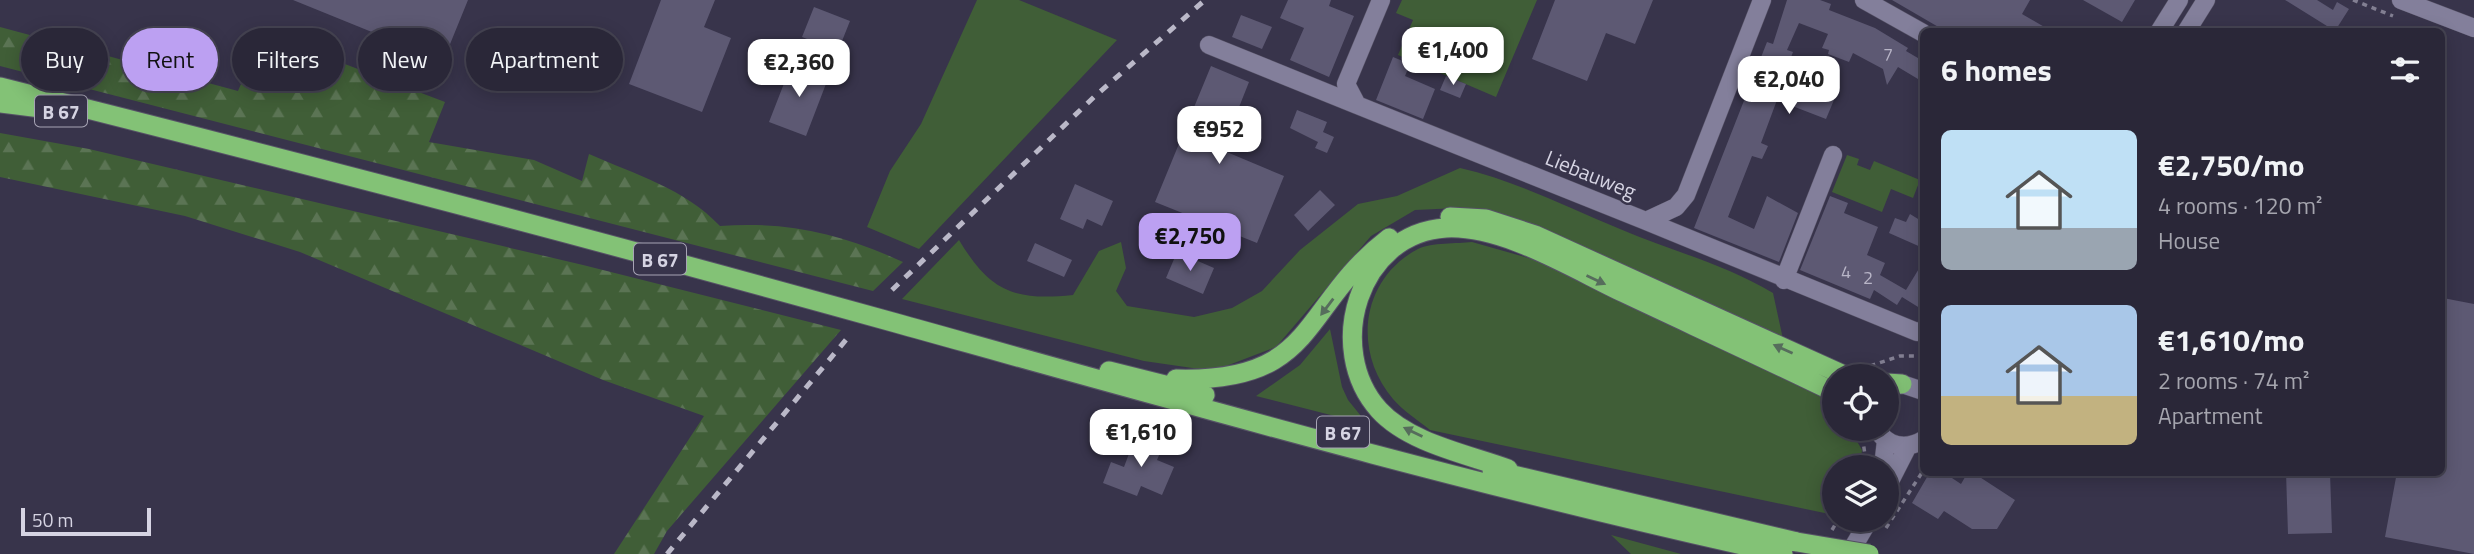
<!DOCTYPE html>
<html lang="en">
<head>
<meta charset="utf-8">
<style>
	body { margin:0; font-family:"Titillium Web",sans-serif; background:#322f40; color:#f1f3f6; height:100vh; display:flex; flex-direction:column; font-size:26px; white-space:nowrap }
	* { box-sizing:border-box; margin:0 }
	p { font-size:23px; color:#a5a5ae }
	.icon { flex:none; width:38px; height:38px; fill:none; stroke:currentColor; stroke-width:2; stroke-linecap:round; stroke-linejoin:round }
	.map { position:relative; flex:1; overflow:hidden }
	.side { position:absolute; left:1920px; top:28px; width:525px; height:448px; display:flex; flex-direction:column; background:#2a2738; border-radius:10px; box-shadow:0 4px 18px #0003,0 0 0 2px #464453 }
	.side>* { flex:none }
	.guide { position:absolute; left:21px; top:28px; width:665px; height:63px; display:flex; gap:14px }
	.buttons { position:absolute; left:1822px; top:364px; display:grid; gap:14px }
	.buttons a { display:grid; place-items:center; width:77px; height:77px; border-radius:50%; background:#2a2738; box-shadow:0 4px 18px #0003,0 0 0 2px #464453; font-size:35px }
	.scale { position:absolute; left:21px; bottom:18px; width:130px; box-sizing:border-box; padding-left:7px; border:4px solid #d6d4e3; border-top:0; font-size:19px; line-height:24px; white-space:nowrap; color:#d6d4e3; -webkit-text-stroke:5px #38344b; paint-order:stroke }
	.price { position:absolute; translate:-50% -60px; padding:0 16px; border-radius:14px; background:#fff; color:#222; font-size:23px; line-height:46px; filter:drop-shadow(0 2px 4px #0008) }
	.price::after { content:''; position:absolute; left:50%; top:42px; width:21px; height:16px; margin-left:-10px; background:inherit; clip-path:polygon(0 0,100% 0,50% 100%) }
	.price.selected { background:#bca0f2; color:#111 }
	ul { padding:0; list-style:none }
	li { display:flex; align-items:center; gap:21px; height:175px; padding:0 21px }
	li span { display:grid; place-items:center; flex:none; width:196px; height:140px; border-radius:10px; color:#555 }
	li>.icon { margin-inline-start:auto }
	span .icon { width:84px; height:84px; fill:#fffc; stroke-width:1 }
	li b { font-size:30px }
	h2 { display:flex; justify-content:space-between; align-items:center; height:84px; padding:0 21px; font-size:30px }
	.pill { padding:0 24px; border-radius:32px; background:#2a2738; box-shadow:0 4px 18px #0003,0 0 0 2px #464453; font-size:24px; line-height:63px }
	.pill.selected { background:#bca0f2; color:#111 }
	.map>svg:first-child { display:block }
	.green { fill:#405e37 }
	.forest { fill:url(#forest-firs) }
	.building { fill:#5d5973 }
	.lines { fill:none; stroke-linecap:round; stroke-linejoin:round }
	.minor-casing { stroke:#565266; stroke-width:19 }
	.secondary-casing { stroke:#565266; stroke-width:19 }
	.trunk-casing { stroke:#565266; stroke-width:21 }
	.path { stroke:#827f92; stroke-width:3.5; stroke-dasharray:5 5; stroke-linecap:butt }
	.minor { stroke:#837f9b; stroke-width:18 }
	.secondary { stroke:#837f9b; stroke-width:18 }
	.trunk { stroke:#83c276; stroke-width:19 }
	.rail { stroke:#bab8c8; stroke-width:5; stroke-dasharray:9 9; stroke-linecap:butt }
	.trunk-bridge-casing { stroke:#565266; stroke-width:21; stroke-linecap:butt }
	.trunk-bridge { stroke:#83c276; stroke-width:19 }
	.oneway { fill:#566d5c }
	.labels { text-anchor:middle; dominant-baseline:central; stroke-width:5; stroke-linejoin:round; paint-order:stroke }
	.number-label { font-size:18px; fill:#b8b5c7 }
	.shield { fill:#38344b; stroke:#a7a4b5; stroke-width:2 }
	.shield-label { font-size:19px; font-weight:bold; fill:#d6d4e3 }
	.street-label { font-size:21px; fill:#d6d4e3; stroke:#38344b }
</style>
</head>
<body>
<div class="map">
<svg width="2474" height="554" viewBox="0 0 2474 554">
	<defs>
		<pattern id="forest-firs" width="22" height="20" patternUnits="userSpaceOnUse" patternTransform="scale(1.75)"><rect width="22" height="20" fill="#405e37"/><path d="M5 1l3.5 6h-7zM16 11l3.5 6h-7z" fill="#5b7454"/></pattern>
	</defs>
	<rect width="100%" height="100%" fill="#38344b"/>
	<path class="green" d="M977 0H1019L1117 40 919 249 867 227 890 171 921 124Z
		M1402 0H1537L1496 97 1398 55 1413 20 1396 13Z
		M1847 155 1859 159 1857 165 1870 170 1874 161 1920 180 1913 198 1891 189 1882 212 1832 192Z
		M1460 168C1517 181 1566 207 1620 229 1671 251 1725 264 1773 293L1783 339 1458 208 1415 210 1371 236 1276 347 1213 371 1144 361 902 299 959 240C990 291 1013 301 1073 295L1099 251 1121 242 1126 268 1116 291 1127 306 1194 317 1232 308 1262 291 1300 250 1358 204 1397 196Z
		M1472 242 1539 261 1834 398V429H1850L1862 450 1860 467H1834V515L1430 430C1418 420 1403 411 1393 399 1352 351 1361 279 1418 249 1432 242 1457 244 1472 242Z
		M1330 329 1342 387 1348 400 1365 421 1362 423 1256 396 1300 365Z
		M1611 535 1681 554H1631Z"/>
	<path class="forest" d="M0 27 238 91 263 33 445 102 429 142 534 160 582 181 589 154C636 175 684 188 720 226 788 221 842 234 903 262L873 291 0 66Z
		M0 133 89 149 583 265 841 330 667 531 654 554H614L704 416 603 380 300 252 185 216 0 177Z"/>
	<path class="building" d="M293 0H468L446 54 435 63 428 60 426 54Z
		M661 0H715L704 27 731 38 702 112 629 84Z
		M1288 0H1331L1329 6 1354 16 1329 77 1290 60 1304 28 1280 18Z
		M1555 0H1653L1635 44 1606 33 1587 81 1532 59Z
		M1787 0H1820L1831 4 1829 10 1875 28 1908 48 1906 51 1923 61V82L1898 67 1887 85 1883 69 1853 53 1849 62 1828 54 1829 50 1822 48 1828 34 1799 23 1787 50 1793 52 1787 68 1839 88 1826 119 1777 100 1761 143 1768 146 1762 159 1752 156 1728 217 1754 229 1767 196 1798 213 1779 262 1694 228 1767 42 1773 44Z
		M1892 0H2030L2022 14 2053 32H1947Z
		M2083 0H2135L2122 22Z
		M2285 0H2317L2333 10 2337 2 2349 9 2335 31Z
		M814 7 850 21 838 51 802 37Z
		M1241 15 1272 27 1262 49 1232 37Z
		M1393 57 1410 64 1405 76 1435 89 1423 119 1376 100Z
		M792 63 829 76 806 136 769 122Z
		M1211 66 1249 82 1222 150 1284 176 1257 243 1155 202Z
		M1446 76 1466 84 1460 98 1440 90Z
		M1297 110 1327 122 1323 132 1334 137 1327 153 1315 148 1318 142 1290 128Z
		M1075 184 1113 201 1102 226 1087 219 1083 229 1060 219Z
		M1320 190 1335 205 1308 231 1294 215Z
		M1830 196 1848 203 1844 213 1878 227 1867 255 1885 263 1880 275 1906 290 1923 262V310L1902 297 1897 305 1874 290 1870 299 1800 270Z
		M1910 214 1923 222V248L1889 233 1895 218 1906 222Z
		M1035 243 1072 260 1064 277 1027 261Z
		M1177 252 1214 268 1203 294 1166 278Z
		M2443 298 2474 304V554L2385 537 2397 472H2441Z
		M1136 435 1163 446 1157 460 1174 467 1162 495 1141 486 1137 496 1103 483 1111 462 1124 467Z
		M1930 472H1943L1961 484 1968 472H1972L2015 500 1997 529H1972L1944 511 1938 519 1912 503Z
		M2286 472H2330L2332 533 2288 534Z"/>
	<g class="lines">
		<defs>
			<path id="minor" d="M1381 0 1346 84 1357 105 1646 221 1676 207 1686 195 1762 0
				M1864 0 1923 33
				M2401 0 2474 28
				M1209 45 1357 105
				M1646 221 1917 332 1923 330
				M1784 280 1833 155"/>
			<path id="secondary" d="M2159 32 2179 0
				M2186 32 2206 0
				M1889 388 1902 384 1923 391
				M1877 429C1887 447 1906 450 1923 440
				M1883 467 1886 440
				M1886 489 1908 446
				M1849 554 1869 520"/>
			<path id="trunk" d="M0 87C299 162 598 240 896 323 1190 405 1485 489 1783 554
				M0 103 41 108
				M1450 217 1486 219 1535 235 1846 376
				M1109 371 1205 395
				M1176 379C1319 383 1299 307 1389 238
				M1886 383 1902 384
				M1508 469C1467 454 1409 443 1379 410 1324 349 1358 233 1446 228 1503 225 1573 269 1624 293 1694 326 1764 358 1834 392
				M1492 470 1797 542"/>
		</defs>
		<use href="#minor" class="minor-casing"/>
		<use href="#secondary" class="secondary-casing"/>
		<use href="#trunk" class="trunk-casing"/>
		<path class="path" d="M2353 0 2393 16
			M1861 369 1900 356H1923
			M1855 429 1863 441 1865 455
			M1886 528 1923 471
			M1832 530 1838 520"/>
		<use href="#minor" class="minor"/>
		<use href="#secondary" class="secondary"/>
		<use href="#trunk" class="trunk"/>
		<path class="rail" d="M892 290 1094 97 1205 0
			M667 554 850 335"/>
		<defs>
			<path id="trunk-bridge" d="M1797 542 1869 554"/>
		</defs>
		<use href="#trunk-bridge" class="trunk-bridge-casing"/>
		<use href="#trunk-bridge" class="trunk-bridge"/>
	</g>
	<defs><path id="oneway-solid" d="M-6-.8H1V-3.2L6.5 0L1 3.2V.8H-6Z" transform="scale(1.75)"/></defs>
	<g class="oneway">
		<use href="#oneway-solid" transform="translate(1596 280) rotate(25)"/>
		<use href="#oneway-solid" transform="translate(1327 307) rotate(127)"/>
		<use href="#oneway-solid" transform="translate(1783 349) rotate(-156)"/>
		<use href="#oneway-solid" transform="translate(1413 432) rotate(-154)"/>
	</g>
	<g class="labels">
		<g class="number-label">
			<text x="1888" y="54">7</text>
			<text x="1846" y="271">4</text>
			<text x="1868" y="277">2</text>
		</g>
		<g class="shield">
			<rect x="35" y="95.5" width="52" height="31" rx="5"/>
			<rect x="634" y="243.5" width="52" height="31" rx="5"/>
			<rect x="1317" y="416.5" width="52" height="31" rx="5"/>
		</g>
		<g class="shield-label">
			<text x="61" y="111">B 67</text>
			<text x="660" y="259">B 67</text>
			<text x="1343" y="432">B 67</text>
		</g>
		<g class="street-label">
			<text transform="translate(1591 174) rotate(22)">Liebauweg</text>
		</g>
	</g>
</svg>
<div class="buttons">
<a><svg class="icon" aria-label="locate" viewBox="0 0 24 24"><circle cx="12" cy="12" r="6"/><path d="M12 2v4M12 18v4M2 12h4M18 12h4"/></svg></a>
<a><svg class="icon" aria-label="layers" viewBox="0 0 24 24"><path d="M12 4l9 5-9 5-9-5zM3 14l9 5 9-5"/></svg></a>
</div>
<div class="scale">50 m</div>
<b class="price" style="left:1453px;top:87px">€1,400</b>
<b class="price" style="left:799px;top:99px">€2,360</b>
<b class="price" style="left:1789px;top:116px">€2,040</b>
<b class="price" style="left:1219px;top:166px">€952</b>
<b class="price selected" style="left:1190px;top:273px">€2,750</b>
<b class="price" style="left:1141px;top:469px">€1,610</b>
<div class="guide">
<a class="pill">Buy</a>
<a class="pill selected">Rent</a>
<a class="pill">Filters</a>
<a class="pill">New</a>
<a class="pill">Apartment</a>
</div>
<section class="side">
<h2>6 homes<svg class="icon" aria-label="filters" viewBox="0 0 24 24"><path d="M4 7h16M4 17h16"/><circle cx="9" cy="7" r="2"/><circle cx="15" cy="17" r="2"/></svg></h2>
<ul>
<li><span style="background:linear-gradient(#bfe0f5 70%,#9aa5b1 0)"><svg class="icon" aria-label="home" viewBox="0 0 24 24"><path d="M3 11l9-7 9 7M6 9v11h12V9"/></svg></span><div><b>€2,750/mo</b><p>4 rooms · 120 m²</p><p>House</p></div></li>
<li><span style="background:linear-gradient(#a9c7e8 65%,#c2b280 0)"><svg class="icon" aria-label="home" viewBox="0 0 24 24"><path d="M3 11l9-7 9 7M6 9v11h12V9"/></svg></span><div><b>€1,610/mo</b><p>2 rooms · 74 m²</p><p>Apartment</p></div></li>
</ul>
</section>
</div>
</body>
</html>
